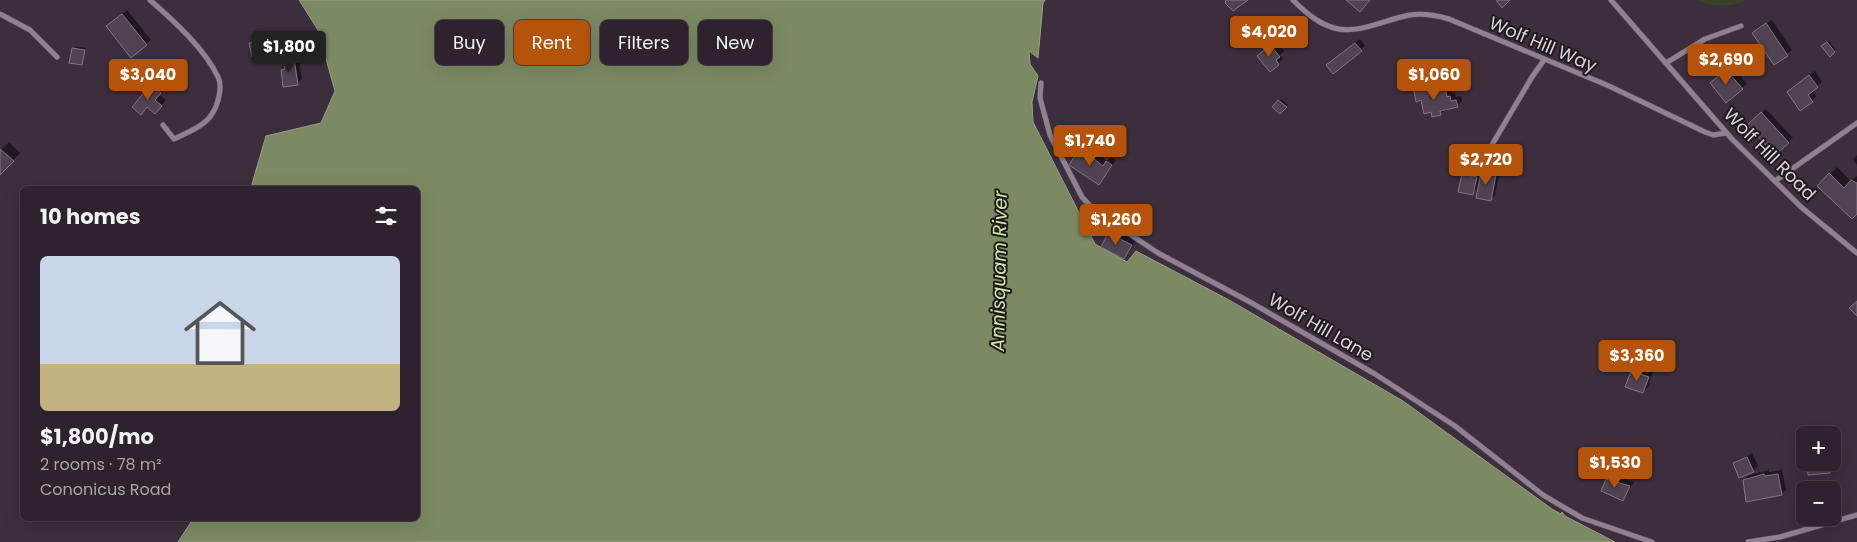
<!DOCTYPE html>
<html lang="en">
<head>
<meta charset="utf-8">
<style>
	body { margin:0; font-family:Poppins,sans-serif; background:#392f39; color:#f1f3f6; height:100vh; display:flex; flex-direction:column; font-size:19px; white-space:nowrap }
	* { box-sizing:border-box; margin:0 }
	p { font-size:16px; color:#a7a4aa }
	.icon { flex:none; width:28px; height:28px; fill:none; stroke:currentColor; stroke-width:2; stroke-linecap:round; stroke-linejoin:round }
	.map { position:relative; flex:1; overflow:hidden }
	.panel { position:absolute; left:20px; top:186px; width:400px; height:335px; display:flex; flex-direction:column; background:#2d222d; border-radius:8px; box-shadow:0 5px 20px #0002,0 0 0 1px #483f49 }
	.panel>* { flex:none }
	.hud { position:absolute; left:435px; top:20px; width:475px; height:45px; display:flex; gap:10px }
	.fabs { position:absolute; left:1796px; top:426px; display:grid; gap:10px }
	.fabs a { display:grid; place-items:center; width:45px; height:45px; border-radius:8px; background:#2d222d; box-shadow:0 5px 20px #0002,0 0 0 1px #483f49; font-size:25px }
	.price { position:absolute; translate:-50% -42px; padding:0 11px; border-radius:5px; background:#b45309; color:#fff; font-size:16px; line-height:32px; filter:drop-shadow(0 1px 2px #0008) }
	.price::after { content:''; position:absolute; left:50%; top:30px; width:15px; height:11px; margin-left:-8px; background:inherit; clip-path:polygon(0 0,100% 0,50% 100%) }
	.price.selected { background:#222; color:#fff }
	ul { padding:0; list-style:none }
	li { display:grid; align-content:center; gap:10px; height:265px; padding:0 20px }
	li+li { border-top:1px solid #483f49 }
	li span { display:grid; place-items:center; height:155px; border-radius:8px; color:#555 }
	li>.icon { margin-inline-start:auto }
	span .icon { width:90px; height:90px; fill:#fffc; stroke-width:1 }
	li b { font-size:21px }
	h2 { display:flex; justify-content:space-between; align-items:center; height:60px; padding:0 20px; font-size:21px }
	.chip { padding:0 18px; border-radius:8px; background:#2d222d; box-shadow:0 5px 20px #0002,0 0 0 1px #483f49; font-size:18px; line-height:45px }
	.chip.selected { background:#b45309; color:#fff }
	.map>svg:first-child { display:block }
	.green { fill:#3a4328 }
	.water { fill:#7c8a63; stroke:#989f86 }
	.shadow { fill:#0007 }
	.building { fill:#504351; stroke:#837483 }
	.lines { fill:none; stroke-linecap:round; stroke-linejoin:round }
	.minor-casing { stroke:#554a56; stroke-width:6 }
	.minor { stroke:#908090; stroke-width:5 }
	.labels { text-anchor:middle; dominant-baseline:central; stroke-width:4; stroke-linejoin:round; paint-order:stroke }
	.street-label { font-size:18px; fill:#d9d0d9; stroke:#1f191f }
	.water-label { font-size:19px; font-style:italic; fill:#cfe6a5; stroke:#1f191f }
</style>
</head>
<body>
<div class="map">
<svg width="1857" height="542" viewBox="0 0 1857 542">
	<rect width="100%" height="100%" fill="#3c2e3c"/>
	<path class="green" d="M1698 0H1746C1734 7 1710 8 1698 0Z"/>
	<path class="water" d="M299 0H1045L1043 3 1038 58 1029 51 1030 64 1038 76 1032 102 1033 122 1095 244 1127 262 1136 251 1229 300 1403 401 1552 509 1561 514 1562 512 1565 516 1615 542H178L193 519H418V189H254L252 184 266 136 321 123 335 91 318 30Z"/>
	<path class="shadow" d="M127 10 151 40 146 44 112 22Z
		M1772 20 1792 50 1774 64 1758 29Z
		M271 36 273 48 268 53 250 44 255 39Z
		M1360 39 1365 46 1361 50 1333 60Z
		M1829 41 1836 50 1830 55 1823 46Z
		M1276 42 1284 51 1280 55 1283 59 1270 71 1263 52Z
		M75 46 86 48 82 64 70 62Z
		M298 54 302 79 297 84 282 70 286 67 285 59 289 55Z
		M1732 66 1747 84 1742 88 1716 78Z
		M1815 71 1822 82 1812 90 1816 96 1812 101 1788 92Z
		M157 81 165 87 159 94 166 100 160 107 148 106 152 85Z
		M1434 81 1436 87 1449 83 1452 93 1455 92 1456 97 1461 96 1462 101 1457 106 1433 116 1415 92 1420 87Z
		M1281 99 1288 105 1280 113 1273 106Z
		M1766 109 1793 138 1775 154 1749 125Z
		M9 142 20 153 0 174V151Z
		M1086 144 1107 161 1111 157 1116 160 1099 184 1081 149Z
		M1857 155V165L1853 159Z
		M1837 167 1851 181 1857 176V212L1818 186Z
		M1487 168 1500 170 1495 195 1490 200 1480 186 1472 194 1463 175 1468 170 1482 173Z
		M1114 229 1136 240 1124 258 1102 246Z
		M1636 367 1653 372 1648 387 1643 392 1632 372Z
		M1606 448 1611 449 1607 458 1604 450Z
		M1833 448 1835 467 1830 472 1808 462H1832Z
		M1752 453 1758 466 1753 471 1734 464Z
		M1769 470V472L1782 470 1786 490 1781 494 1744 480 1749 475Z
		M1612 475 1634 482 1623 500 1602 490Z"/>
	<path class="building" d="M1226 0H1248L1233 11 1225 3Z
		M1346 0H1370L1360 12Z
		M1496 0H1510L1502 8Z
		M122 14 147 45 131 58 106 26Z
		M1766 23 1788 56 1774 65 1752 33Z
		M266 40 269 54 252 57 249 43Z
		M1827 42 1835 52 1830 57 1821 46Z
		M1355 43 1362 51 1333 74 1326 65Z
		M1270 45 1280 57 1276 60 1279 65 1270 72 1257 56Z
		M72 48 85 50 82 65 69 63Z
		M294 58 298 85 283 87 281 70 285 69 283 59Z
		M1726 70 1743 89 1726 103 1710 83Z
		M1809 75 1818 87 1808 95 1813 102 1800 111 1787 92Z
		M151 84 161 93 155 100 162 106 155 114 147 107 141 115 132 107Z
		M1430 85 1431 91 1445 87 1447 97 1450 96 1451 101 1456 100 1458 107 1440 111 1441 115 1432 117 1431 112 1424 114 1421 100 1416 102 1414 91Z
		M1278 100 1287 107 1280 114 1272 107Z
		M1761 112 1789 143 1775 155 1747 125Z
		M1080 148 1103 166 1106 161 1112 165 1099 185 1069 165Z
		M0 149 14 161 0 175Z
		M1481 172 1496 175 1491 201 1476 198Z
		M1829 173 1844 188 1851 180 1857 183V214L1852 219 1817 186Z
		M1462 174 1477 177 1473 195 1458 192Z
		M1108 233 1132 245 1124 259 1101 247Z
		M1857 301V316L1849 308Z
		M1631 371 1649 377 1643 393 1625 387Z
		M1603 449 1610 451 1607 459 1600 457Z
		M1805 450V462H1830V473L1808 475 1807 464H1801V451Z
		M1747 457 1754 472 1739 478 1733 463Z
		M1764 474 1765 476 1778 474 1782 495 1746 502 1743 480Z
		M1606 479 1630 486 1623 501 1601 491Z"/>
	<g class="lines">
		<defs>
			<path id="minor" d="M150 0C173 20 205 49 218 77 223 86 218 105 212 114 205 126 186 133 174 139L163 125
				M1293 0C1305 12 1317 23 1334 28 1358 35 1386 19 1410 15 1424 13 1435 15 1449 19L1609 86 1705 132 1713 135 1726 133
				M1611 0 1732 139 1801 207 1857 253
				M0 14 30 30 57 57
				M1666 63 1705 39 1741 26
				M1041 83 1040 98 1050 135 1082 197 1094 210 1158 253 1250 302 1375 374 1455 426 1543 495 1582 518 1652 542
				M1486 155 1532 77 1544 60
				M1775 181 1857 123
				M1748 542 1780 537 1857 515"/>
		</defs>
		<use href="#minor" class="minor-casing"/>
		<use href="#minor" class="minor"/>
	</g>
	<g class="labels">
		<g class="street-label">
			<text transform="translate(1543 44) rotate(23)">Wolf Hill Way</text>
			<text transform="translate(1770 154) rotate(45)">Wolf Hill Road</text>
			<text transform="translate(1321 327) rotate(30)">Wolf Hill Lane</text>
		</g>
		<g class="water-label">
			<text transform="translate(999 271) rotate(-89)">Annisquam River</text>
		</g>
	</g>
</svg>
<div class="fabs">
<a>+</a>
<a>−</a>
</div>
<b class="price" style="left:1269px;top:58px">$4,020</b>
<b class="price selected" style="left:289px;top:73px">$1,800</b>
<b class="price" style="left:1726px;top:86px">$2,690</b>
<b class="price" style="left:148px;top:101px">$3,040</b>
<b class="price" style="left:1434px;top:101px">$1,060</b>
<b class="price" style="left:1090px;top:167px">$1,740</b>
<b class="price" style="left:1486px;top:186px">$2,720</b>
<b class="price" style="left:1116px;top:246px">$1,260</b>
<b class="price" style="left:1637px;top:382px">$3,360</b>
<b class="price" style="left:1615px;top:489px">$1,530</b>
<div class="hud">
<a class="chip">Buy</a>
<a class="chip selected">Rent</a>
<a class="chip">Filters</a>
<a class="chip">New</a>
</div>
<section class="panel">
<h2>10 homes<svg class="icon" aria-label="filters" viewBox="0 0 24 24"><path d="M4 7h16M4 17h16"/><circle cx="9" cy="7" r="2"/><circle cx="15" cy="17" r="2"/></svg></h2>
<ul>
<li><span style="background:linear-gradient(#c9d6e8 70%,#c2b280 0)"><svg class="icon" aria-label="home" viewBox="0 0 24 24"><path d="M3 11l9-7 9 7M6 9v11h12V9"/></svg></span><div><b>$1,800/mo</b><p>2 rooms · 78 m²</p><p>Cononicus Road</p></div></li>
</ul>
</section>
</div>
</body>
</html>
